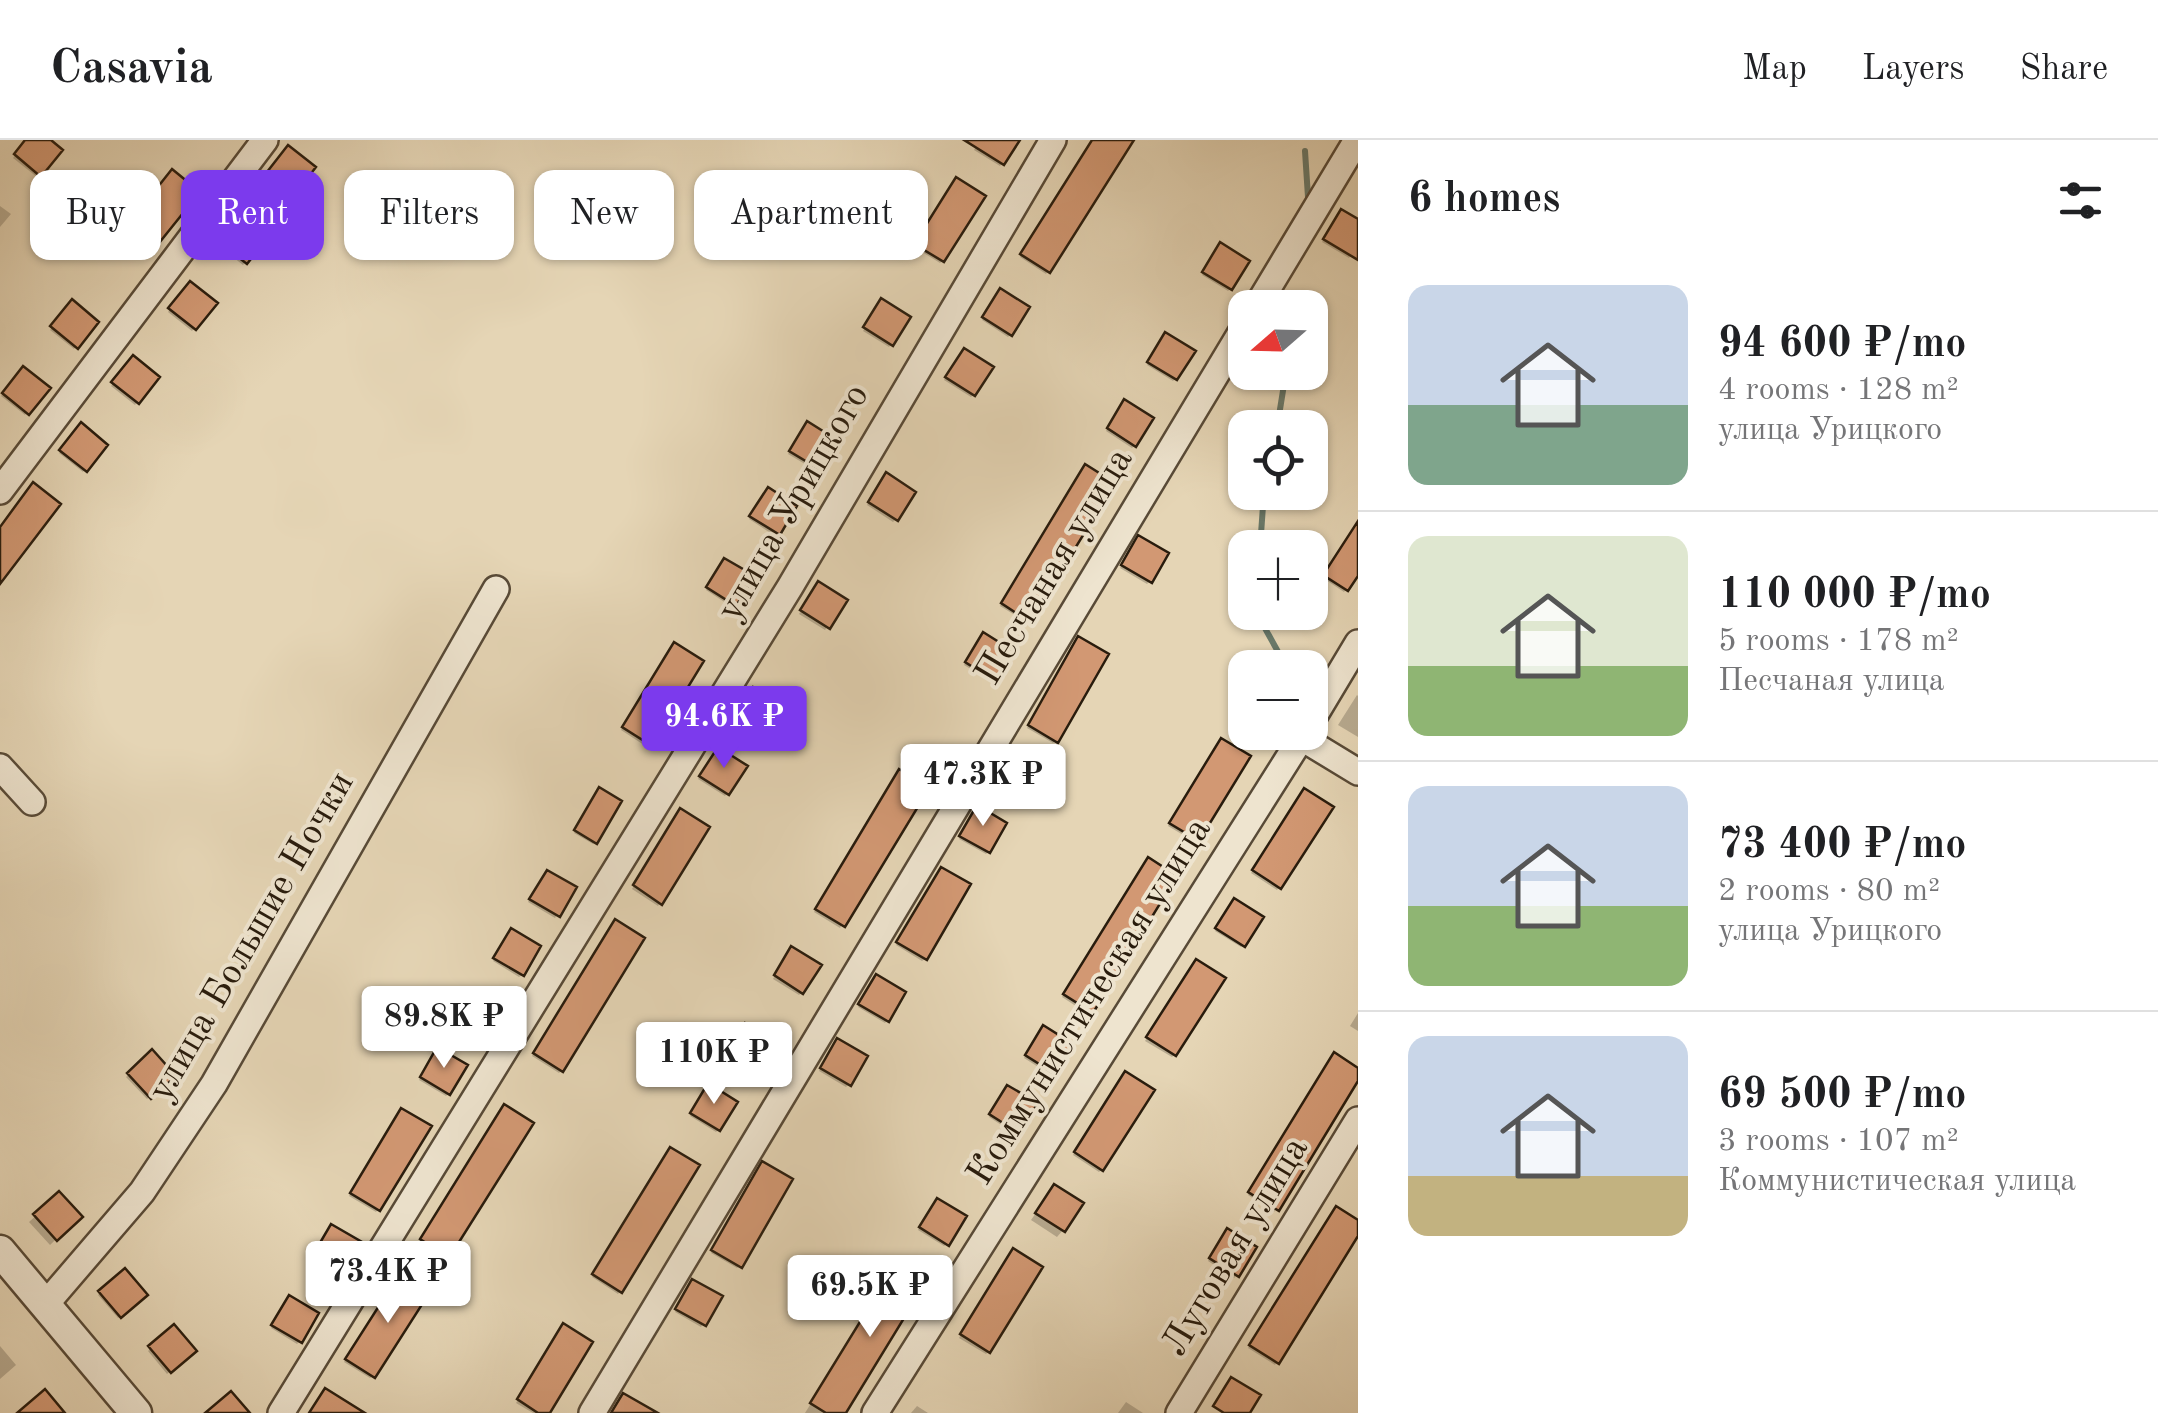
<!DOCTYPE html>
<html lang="en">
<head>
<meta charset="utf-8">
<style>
	body { margin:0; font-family:"Old Standard TT",serif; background:#f2f2f2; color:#202124; height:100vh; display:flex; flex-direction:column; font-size:38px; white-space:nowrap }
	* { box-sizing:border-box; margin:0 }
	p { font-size:32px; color:#757577 }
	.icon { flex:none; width:55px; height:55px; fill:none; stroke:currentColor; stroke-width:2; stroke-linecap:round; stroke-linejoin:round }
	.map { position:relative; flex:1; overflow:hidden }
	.side { display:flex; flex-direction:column; background:#fff; width:800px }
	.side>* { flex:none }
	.hud { position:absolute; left:30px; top:30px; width:950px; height:90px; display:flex; gap:20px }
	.needle { width:65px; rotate:250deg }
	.buttons { position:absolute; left:1228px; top:150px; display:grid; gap:20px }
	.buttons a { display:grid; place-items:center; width:100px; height:100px; border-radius:20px; background:#fff; box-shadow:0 2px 8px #0004; font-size:50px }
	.price { position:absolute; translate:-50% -85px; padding:0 22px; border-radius:10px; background:#fff; color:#222; font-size:32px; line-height:65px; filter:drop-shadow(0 2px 5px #0008) }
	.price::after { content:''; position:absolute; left:50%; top:60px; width:30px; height:22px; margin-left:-15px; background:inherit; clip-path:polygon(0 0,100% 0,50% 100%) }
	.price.selected { background:#7c3aed; color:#fff }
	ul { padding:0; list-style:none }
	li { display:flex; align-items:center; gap:30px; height:250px; padding:0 50px }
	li+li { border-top:2px solid #e0e0e0 }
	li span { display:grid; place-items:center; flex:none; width:280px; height:200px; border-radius:20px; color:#555 }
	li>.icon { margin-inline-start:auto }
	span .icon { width:120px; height:120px; fill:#fffc; stroke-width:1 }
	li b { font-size:42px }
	h2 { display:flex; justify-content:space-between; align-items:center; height:120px; padding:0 50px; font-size:42px }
	.tag { padding:0 35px; border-radius:20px; background:#fff; box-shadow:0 2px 8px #0004; font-size:35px; line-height:90px }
	.tag.selected { background:#7c3aed; color:#fff }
	header { display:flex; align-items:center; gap:60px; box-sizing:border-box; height:140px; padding:0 50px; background:#fff; border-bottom:2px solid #e0e0e0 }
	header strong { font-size:48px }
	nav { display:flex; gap:55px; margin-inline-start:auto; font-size:35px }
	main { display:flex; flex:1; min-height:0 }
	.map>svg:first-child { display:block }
	.shadow { fill:#0003 }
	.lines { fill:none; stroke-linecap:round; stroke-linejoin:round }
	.stream { stroke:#6a7a6b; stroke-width:6 }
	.building { fill:#d29873; stroke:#291c0d; stroke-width:2.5 }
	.minor-casing { stroke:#584a37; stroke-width:30 }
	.tertiary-casing { stroke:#584a37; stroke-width:35 }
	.minor { stroke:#eee4cf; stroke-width:25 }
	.tertiary { stroke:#eee4cf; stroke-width:30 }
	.labels { text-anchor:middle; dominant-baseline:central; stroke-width:8; stroke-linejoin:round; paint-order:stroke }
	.street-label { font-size:38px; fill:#291c0d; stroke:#eee4cf }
</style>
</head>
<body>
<header>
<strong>Casavia</strong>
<nav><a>Map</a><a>Layers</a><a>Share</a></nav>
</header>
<main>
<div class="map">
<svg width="1358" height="1273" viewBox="0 0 1358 1273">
	<rect width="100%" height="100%" fill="#e5d5b5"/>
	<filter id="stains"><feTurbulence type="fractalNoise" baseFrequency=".002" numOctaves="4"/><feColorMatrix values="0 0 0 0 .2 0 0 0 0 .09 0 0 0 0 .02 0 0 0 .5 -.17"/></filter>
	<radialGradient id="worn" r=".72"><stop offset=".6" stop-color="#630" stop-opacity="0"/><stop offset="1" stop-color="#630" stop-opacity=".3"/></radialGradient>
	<path class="shadow" d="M27 0H47L59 10 37 37 13 18Z
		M980 0H1017L1000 26 974 10Z
		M1093 0H1131L1046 134 1020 117Z
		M289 8 313 27 291 55 266 36Z
		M172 33 196 52 147 114 123 94Z
		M954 43 942 121 940 123 914 107Z
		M0 66 11 74 0 87Z
		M1339 74 1358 82V104L1349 118 1322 102Z
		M241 78 265 97 243 125 219 106Z
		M1218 108 1230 149 1228 151 1202 135Z
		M190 144 214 163 192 191 168 172Z
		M998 154 1010 195 1008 197 982 180Z
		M72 163 96 182 74 209 50 190Z
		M879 163 891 204 889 207 863 191Z
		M1163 198 1175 239 1173 241 1147 225Z
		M962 214 973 255 971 257 944 240Z
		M133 219 157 238 135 265 111 246Z
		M23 229 47 248 25 275 1 256Z
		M1122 264 1134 306 1132 308 1106 291Z
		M81 286 105 305 83 332 59 313Z
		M805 287 817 328 815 330 788 314Z
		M1083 329 1028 480 1026 482 1000 466Z
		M884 338 896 379 893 382 867 365Z
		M766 352 778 393 775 396 749 379Z
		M1353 392H1358V432L1344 452 1323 438Z
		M1136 401 1150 441 1147 444 1120 428Z
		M722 423 734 464 732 467 706 450Z
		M816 447 845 461 825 490 799 474Z
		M981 498 993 539 991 541 964 525Z
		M1076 502 1056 601 1053 603 1027 588Z
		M672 508 650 604 647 607 621 590Z
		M751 553 762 594 760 596 734 580Z
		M1357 555 1358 556V597L1338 585Z
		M1219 603 1197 700 1195 702 1168 686Z
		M716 612 727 653 725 656 698 639Z
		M897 634 926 648 840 788 814 772Z
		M597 653 595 702 593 704 574 693Z
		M1302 654 1279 747 1277 750 1251 733Z
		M975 671 988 712 986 714 959 699Z
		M678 673 660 763 658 766 632 749Z
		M1146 723 1174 737 1088 874 1062 857Z
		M939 732 925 819 922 821 896 805Z
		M545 735 574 748 555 778 528 762Z
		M1232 764 1243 805 1241 807 1215 791Z
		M613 784 561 931 559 933 532 916Z
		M509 794 522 835 519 837 493 821Z
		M789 812 801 853 799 855 773 839Z
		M1194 825 1174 915 1172 917 1145 901Z
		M874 840 887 880 885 883 858 867Z
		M471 854 484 895 482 897 456 881Z
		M1358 873V891L1350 886Z
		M743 889 755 930 753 932 726 916Z
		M1041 891 1053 932 1051 935 1024 918Z
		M835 904 849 944 846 947 819 931Z
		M152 913 173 936 147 959 126 937Z
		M435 913 448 954 446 956 419 940Z
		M1332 918 1358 930V936L1274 1072 1248 1055Z
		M1123 937 1101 1030 1099 1032 1073 1015Z
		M706 949 718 990 716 992 690 976Z
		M1005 950 1017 991 1015 994 989 977Z
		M502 969 447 1117 445 1119 419 1102Z
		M399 973 378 1069 376 1072 349 1056Z
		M668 1012 620 1151 618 1154 592 1137Z
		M760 1027 740 1126 737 1128 711 1113Z
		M1054 1047 1063 1090 1057 1097 1031 1080Z
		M59 1055 79 1077 50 1105 29 1082Z
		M935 1063 947 1104 944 1106 918 1090Z
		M1334 1071 1358 1083V1092L1275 1225 1248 1208Z
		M329 1089 343 1130 340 1132 313 1117Z
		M1225 1094 1237 1135 1234 1138 1208 1121Z
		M1011 1114 988 1212 986 1214 959 1198Z
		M896 1126 925 1140 842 1273H805Z
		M124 1132 144 1155 118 1178 98 1155Z
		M398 1139 373 1236 370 1238 344 1222Z
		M690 1144 720 1157 701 1187 675 1172Z
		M287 1160 300 1201 297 1204 271 1188Z
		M174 1187 194 1211 167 1234 148 1211Z
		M561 1189 589 1203 547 1273H533L516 1263Z
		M0 1206 16 1225 0 1239Z
		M1126 1262 1143 1273H1118Z
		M917 1266 928 1273H911Z"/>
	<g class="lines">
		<path class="stream" d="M1305 11 1308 57
			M1277 288 1286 232
			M1260 408 1264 352
			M1256 472 1287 528"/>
	</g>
	<path class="building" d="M25 0H51L63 10 41 37 14 14Z
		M964 0H1020L1004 25Z
		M1092 0H1134L1050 133 1020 114Z
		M288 5 316 27 295 54 267 32Z
		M172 29 200 52 151 113 123 91Z
		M956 37 986 56 944 122 914 104Z
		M1341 69 1358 79V120L1323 99Z
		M241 75 268 97 247 124 219 102Z
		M1220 102 1250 121 1232 150 1202 132Z
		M190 141 218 163 196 190 168 168Z
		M1000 148 1030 167 1012 196 982 177Z
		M881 158 911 177 893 206 863 187Z
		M72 159 99 182 78 209 50 186Z
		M1165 192 1196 211 1177 240 1147 222Z
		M964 208 994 227 975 256 945 237Z
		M133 215 160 237 139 264 111 242Z
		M23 226 51 248 29 275 2 253Z
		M1124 259 1154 278 1136 307 1107 288Z
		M807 281 837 300 819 329 789 311Z
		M81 282 108 305 87 332 59 310Z
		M1085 324 1115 343 1030 482 1001 463Z
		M886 332 916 352 898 381 868 362Z
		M33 342 61 364 0 444V387Z
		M768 347 797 366 780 395 749 376Z
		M1358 381V436L1348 451 1323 435Z
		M1138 395 1169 413 1152 443 1121 425Z
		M724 418 755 436 736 466 706 447Z
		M818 441 848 460 830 489 800 470Z
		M983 492 1013 511 995 541 965 522Z
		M1078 496 1109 514 1058 603 1028 585Z
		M674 502 704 521 652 606 622 587Z
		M753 547 783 567 764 596 734 577Z
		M1221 598 1251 616 1199 701 1169 683Z
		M718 607 748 626 729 655 699 636Z
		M899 629 930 647 845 787 815 769Z
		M599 647 622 661 597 704 574 690Z
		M1304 648 1334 667 1281 749 1252 730Z
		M977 665 1007 683 990 713 959 696Z
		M680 668 710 687 662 765 633 745Z
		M1148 717 1177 736 1093 873 1063 854Z
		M941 727 971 744 927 820 896 802Z
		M547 730 577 747 560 777 529 759Z
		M1234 758 1264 777 1245 807 1215 788Z
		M615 779 645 798 563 932 533 913Z
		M511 788 541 806 524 836 493 818Z
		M791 806 822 825 803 854 774 835Z
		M1196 819 1226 838 1176 916 1146 897Z
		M876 834 906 852 889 882 858 864Z
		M473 848 504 866 486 896 456 878Z
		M745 883 775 902 757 932 727 913Z
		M1043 885 1073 904 1055 934 1025 915Z
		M837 898 868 916 851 946 820 928Z
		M437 907 468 925 450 955 420 937Z
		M152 909 176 936 151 959 127 933Z
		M1334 912 1358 928V941L1279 1071 1248 1052Z
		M1125 931 1155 950 1103 1031 1074 1012Z
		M708 943 738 962 720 991 690 973Z
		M1007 945 1038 963 1019 993 989 974Z
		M504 964 534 983 449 1118 420 1099Z
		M401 968 432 986 380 1071 350 1053Z
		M670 1007 700 1025 622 1153 592 1134Z
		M762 1021 793 1039 742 1128 711 1110Z
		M1054 1044 1084 1063 1065 1092 1035 1073Z
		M59 1051 83 1077 57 1101 33 1074Z
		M937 1058 967 1076 949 1106 919 1087Z
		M1336 1066 1358 1080V1096L1279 1224 1249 1205Z
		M331 1084 362 1102 345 1132 314 1113Z
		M1227 1088 1257 1107 1239 1137 1209 1118Z
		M1013 1108 1043 1127 990 1213 960 1194Z
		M898 1120 928 1139 846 1273H826L810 1263Z
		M125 1128 148 1155 121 1178 98 1151Z
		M400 1133 430 1152 375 1238 345 1219Z
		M692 1139 723 1156 706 1186 675 1169Z
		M289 1155 319 1173 302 1203 271 1185Z
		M563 1183 593 1202 550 1273H538L517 1259Z
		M174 1184 197 1211 171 1233 148 1206Z
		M1231 1237 1261 1255 1250 1273H1224L1213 1266Z
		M325 1248 365 1273H309Z
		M45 1249 65 1273H17Z
		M231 1251 250 1273H205Z
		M623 1253 658 1273H611Z"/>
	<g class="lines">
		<defs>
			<path id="minor" d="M1256 168 1357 0
				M0 351 265 0
				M1310 583 1358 503
				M1302 598 1358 632
				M0 627 32 662
				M45 1165 142 1052 214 944 496 449
				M281 1273 790 447 1053 0
				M592 1273 1245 186
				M875 1273 1305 592
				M1179 1273 1358 980"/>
			<path id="tertiary" d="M0 1111 136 1273"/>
		</defs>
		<use href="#minor" class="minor-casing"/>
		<use href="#tertiary" class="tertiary-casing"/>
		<use href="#minor" class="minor"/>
		<use href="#tertiary" class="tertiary"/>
	</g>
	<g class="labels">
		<g class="street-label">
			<text transform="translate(794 363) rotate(-60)">улица Урицкого</text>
			<text transform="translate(1055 427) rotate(-59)">Песчаная улица</text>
			<text transform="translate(252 797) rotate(-60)">улица Большие Ночки</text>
			<text transform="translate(1090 862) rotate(-58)">Коммунистическая улица</text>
			<text transform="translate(1236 1107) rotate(-59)">Луговая улица</text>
		</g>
	</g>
	<rect width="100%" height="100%" filter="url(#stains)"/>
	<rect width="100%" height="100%" fill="url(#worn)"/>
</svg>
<div class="buttons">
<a><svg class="needle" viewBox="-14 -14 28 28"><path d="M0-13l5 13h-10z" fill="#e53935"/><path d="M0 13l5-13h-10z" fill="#757577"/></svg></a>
<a><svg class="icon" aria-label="locate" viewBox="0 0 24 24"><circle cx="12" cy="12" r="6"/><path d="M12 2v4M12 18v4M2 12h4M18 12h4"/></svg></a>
<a>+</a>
<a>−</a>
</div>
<b class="price selected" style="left:724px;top:631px">94.6K ₽</b>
<b class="price" style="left:983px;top:689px">47.3K ₽</b>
<b class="price" style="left:444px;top:931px">89.8K ₽</b>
<b class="price" style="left:714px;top:967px">110K ₽</b>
<b class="price" style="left:388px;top:1186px">73.4K ₽</b>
<b class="price" style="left:870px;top:1200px">69.5K ₽</b>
<div class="hud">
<a class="tag">Buy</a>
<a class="tag selected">Rent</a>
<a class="tag">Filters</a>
<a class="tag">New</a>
<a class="tag">Apartment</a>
</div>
</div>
<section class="side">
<h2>6 homes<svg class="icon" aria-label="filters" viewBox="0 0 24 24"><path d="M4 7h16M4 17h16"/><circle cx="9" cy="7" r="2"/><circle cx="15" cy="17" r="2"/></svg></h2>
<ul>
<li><span style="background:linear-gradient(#c9d6e8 60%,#7fa58c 0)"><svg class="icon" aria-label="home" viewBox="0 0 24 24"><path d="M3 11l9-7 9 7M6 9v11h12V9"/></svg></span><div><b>94 600 ₽/mo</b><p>4 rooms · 128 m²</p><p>улица Урицкого</p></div></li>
<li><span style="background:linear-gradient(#dfe7d0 65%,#8fb573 0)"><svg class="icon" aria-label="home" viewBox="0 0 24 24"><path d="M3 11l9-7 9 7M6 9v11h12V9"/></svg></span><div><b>110 000 ₽/mo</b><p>5 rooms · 178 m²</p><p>Песчаная улица</p></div></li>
<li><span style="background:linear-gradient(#c9d6e8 60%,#8fb573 0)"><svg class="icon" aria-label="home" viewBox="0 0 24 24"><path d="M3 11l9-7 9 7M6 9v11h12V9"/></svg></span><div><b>73 400 ₽/mo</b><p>2 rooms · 80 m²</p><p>улица Урицкого</p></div></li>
<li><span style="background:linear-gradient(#c9d6e8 70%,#c2b280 0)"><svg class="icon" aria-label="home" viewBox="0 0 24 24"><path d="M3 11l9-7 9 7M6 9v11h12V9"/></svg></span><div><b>69 500 ₽/mo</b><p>3 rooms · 107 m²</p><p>Коммунистическая улица</p></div></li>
</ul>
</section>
</main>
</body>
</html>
